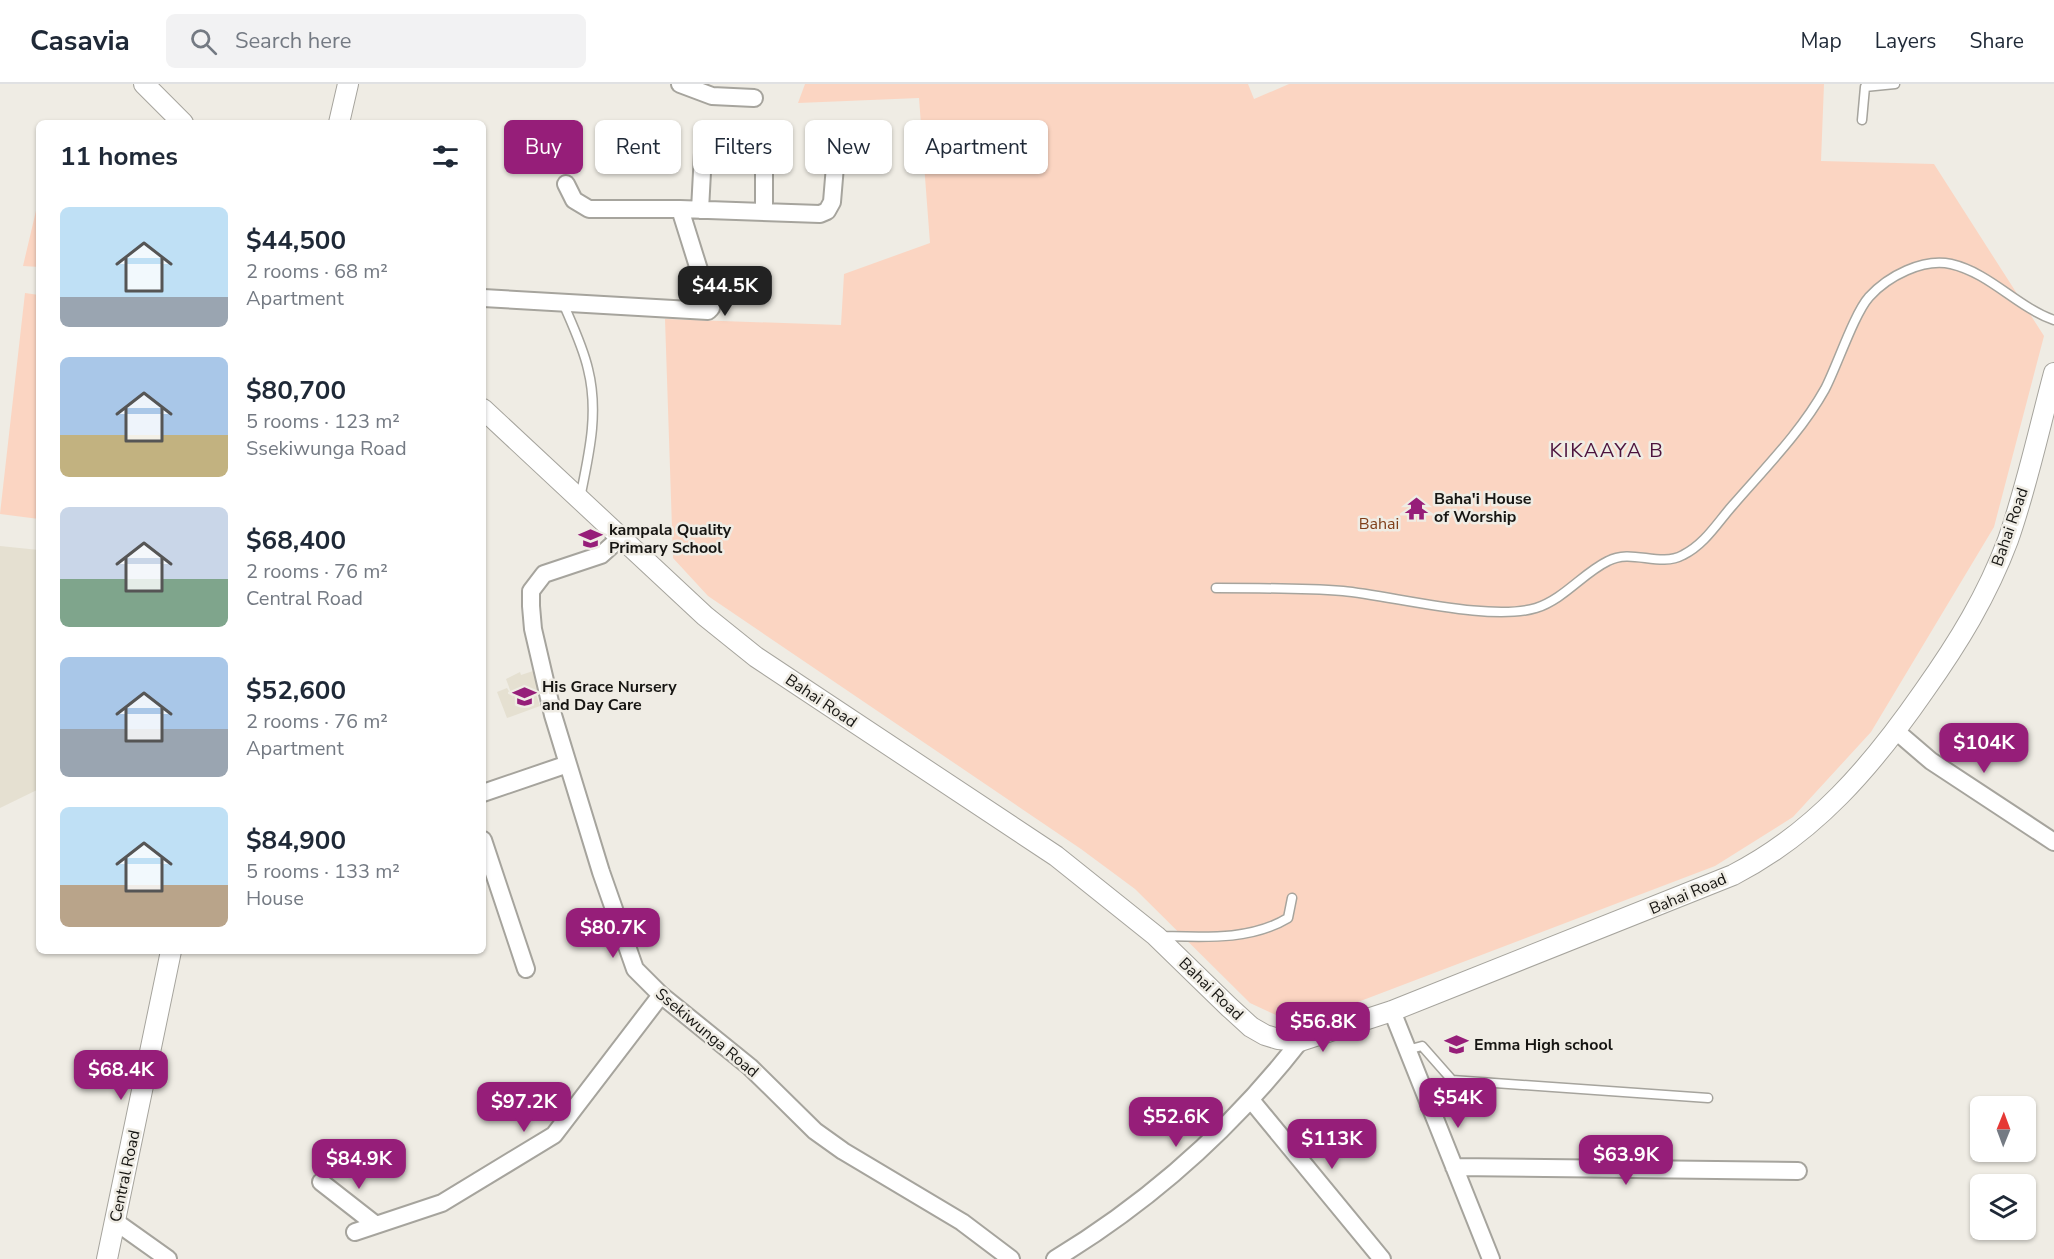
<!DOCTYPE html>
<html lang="en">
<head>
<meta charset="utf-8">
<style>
	body { margin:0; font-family:"Nunito Sans",sans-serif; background:#f2f2f3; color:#1f2937; height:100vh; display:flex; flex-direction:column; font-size:22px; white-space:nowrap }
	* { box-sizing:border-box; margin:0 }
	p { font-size:20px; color:#747a83 }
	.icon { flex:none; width:33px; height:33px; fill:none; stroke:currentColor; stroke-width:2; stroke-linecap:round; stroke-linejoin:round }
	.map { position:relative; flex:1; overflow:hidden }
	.details { position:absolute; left:36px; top:36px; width:450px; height:834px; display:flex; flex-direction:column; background:#fff; border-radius:9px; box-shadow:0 2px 4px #0004 }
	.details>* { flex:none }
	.banner { position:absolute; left:504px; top:36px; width:570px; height:54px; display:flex; gap:12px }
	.needle { width:39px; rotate:1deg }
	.controls { position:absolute; left:1970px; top:1012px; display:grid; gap:12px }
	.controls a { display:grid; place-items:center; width:66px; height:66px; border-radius:9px; background:#fff; box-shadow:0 2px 4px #0004; font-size:30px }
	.price { position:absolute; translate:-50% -51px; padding:0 14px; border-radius:12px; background:#961e79; color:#fff; font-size:20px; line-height:39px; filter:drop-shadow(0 2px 3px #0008) }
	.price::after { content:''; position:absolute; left:50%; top:36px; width:18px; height:14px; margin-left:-9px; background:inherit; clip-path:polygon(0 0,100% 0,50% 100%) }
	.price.current { background:#222; color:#fff }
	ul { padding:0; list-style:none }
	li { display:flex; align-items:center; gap:18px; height:150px; padding:0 24px }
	li span { display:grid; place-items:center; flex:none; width:168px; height:120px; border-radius:9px; color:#555 }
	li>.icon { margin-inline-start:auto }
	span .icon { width:72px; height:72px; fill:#fffc; stroke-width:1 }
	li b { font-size:26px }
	h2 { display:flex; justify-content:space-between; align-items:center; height:72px; padding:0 24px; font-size:26px }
	.tag { padding:0 21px; border-radius:9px; background:#fff; box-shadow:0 2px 4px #0004; font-size:21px; line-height:54px }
	.tag.current { background:#961e79; color:#fff }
	header { display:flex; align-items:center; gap:36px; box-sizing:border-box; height:84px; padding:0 30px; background:#fff; border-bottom:2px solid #e0e1e3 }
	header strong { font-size:28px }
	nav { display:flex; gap:33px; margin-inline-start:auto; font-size:21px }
	.search { width:420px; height:54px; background:#f2f2f3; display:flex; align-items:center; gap:15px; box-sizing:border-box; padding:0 21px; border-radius:9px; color:#747a83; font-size:22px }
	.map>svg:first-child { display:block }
	.built { fill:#e5e0d1 }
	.green { fill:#fbd5c2 }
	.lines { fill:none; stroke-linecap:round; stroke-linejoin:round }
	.service-casing { stroke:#a6a49d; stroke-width:11 }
	.minor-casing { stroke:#a6a49d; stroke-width:20 }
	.tertiary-casing { stroke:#a6a49d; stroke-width:22 }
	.service { stroke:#fff; stroke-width:8 }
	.minor { stroke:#fff; stroke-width:16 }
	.tertiary { stroke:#fff; stroke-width:20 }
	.labels { text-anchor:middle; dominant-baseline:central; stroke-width:5; stroke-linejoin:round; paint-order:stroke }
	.poi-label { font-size:16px; font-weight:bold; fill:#161512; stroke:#efece4; text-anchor:start }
	.park-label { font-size:16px; fill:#7f3e18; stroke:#efece4 }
	.street-label { font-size:16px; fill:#161512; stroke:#efece4 }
	.quarter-label { font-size:20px; letter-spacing:1.5px; fill:#4c133d; stroke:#efece4 }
</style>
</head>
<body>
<header>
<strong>Casavia</strong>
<div class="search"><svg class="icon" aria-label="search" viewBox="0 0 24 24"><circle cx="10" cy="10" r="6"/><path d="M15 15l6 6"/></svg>Search here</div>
<nav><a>Map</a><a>Layers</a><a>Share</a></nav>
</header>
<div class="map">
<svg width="2054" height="1175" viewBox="0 0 2054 1175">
	<rect width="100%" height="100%" fill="#efece4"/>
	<path class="built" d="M0 462 39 466V705L0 724Z
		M533 587 541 608 536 610 540 622 507 634 497 608 507 604 513 614 506 595 520 588 521 591Z"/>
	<path class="green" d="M805 0H1248L1254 15 1289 0H1824L1821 77 1934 80 2044 252 1994 443 1871 648 1793 733 1715 782 1329 929 1293 939 1250 919 1135 805 1081 765 708 512 673 474 665 235 841 241 844 190 930 159 919 14 798 19Z
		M39 114V183L23 182Z
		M25 209 39 211V435L0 430Z"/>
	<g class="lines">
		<defs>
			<path id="service" d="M1862 36 1865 3 1895 0
				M563 219C572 240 583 263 588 285 599 329 589 370 580 414
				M1216 504C1258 504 1301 504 1343 507 1394 512 1490 538 1536 524 1564 515 1583 489 1608 477 1632 464 1659 484 1683 471 1705 460 1717 439 1733 421 1765 384 1801 348 1825 305 1837 282 1854 230 1869 213 1888 192 1923 174 1951 180 1990 189 2017 223 2054 236
				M1160 852C1203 853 1250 857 1288 834L1292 814
				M1407 966 1422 962 1452 996 1708 1014"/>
			<path id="minor" d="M680 0 712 12 754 14
				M764 66V128
				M680 125 820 130 827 127 832 118 835 82
				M700 126 703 69
				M483 214 708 227 711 224 680 125H589L574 116 566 100
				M620 454 601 471 544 490 531 507V522L533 545 553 631 601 788 635 885 661 911 750 983 815 1047 843 1067 962 1138 1011 1175
				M1896 647 1931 677 2054 758
				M483 709 568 680
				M483 756 526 885
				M1392 927 1491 1175
				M1251 1016 1382 1175
				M1454 1083 1798 1087
				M321 1098 376 1141
				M116 1138 168 1175
				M355 1148 442 1119 554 1051 661 911
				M1055 1175C1149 1118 1233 1043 1300 957"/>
			<path id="tertiary" d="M144 0 183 39
				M339 39 348 0
				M483 325 705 532 756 573 1056 772 1156 852 1229 923 1251 943 1265 951 1278 955 1300 957 1392 927 1733 791C1815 749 1872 682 1924 607 1958 559 1987 512 2008 456 2027 402 2039 345 2054 289
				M107 1175 171 867"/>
		</defs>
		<use href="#service" class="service-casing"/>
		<use href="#minor" class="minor-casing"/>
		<use href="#tertiary" class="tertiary-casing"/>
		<use href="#service" class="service"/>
		<use href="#minor" class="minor"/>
		<use href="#tertiary" class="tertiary"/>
	</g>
	<defs>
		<symbol id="temple-bare" viewBox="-9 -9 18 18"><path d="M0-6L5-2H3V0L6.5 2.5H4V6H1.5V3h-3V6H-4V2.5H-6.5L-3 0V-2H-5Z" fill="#961e79" stroke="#efece4" stroke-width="2.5" paint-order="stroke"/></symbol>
		<symbol id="school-bare" viewBox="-9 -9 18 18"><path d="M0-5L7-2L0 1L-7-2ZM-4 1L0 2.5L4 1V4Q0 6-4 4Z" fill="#961e79" stroke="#efece4" stroke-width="2.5" paint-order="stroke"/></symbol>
	</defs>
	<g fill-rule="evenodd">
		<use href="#temple-bare" x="1400" y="408" width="33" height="33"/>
		<use href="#school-bare" x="574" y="438" width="33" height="33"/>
		<use href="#school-bare" x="508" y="596" width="33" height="33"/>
		<use href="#school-bare" x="1440" y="944" width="33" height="33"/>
	</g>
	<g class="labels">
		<g class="poi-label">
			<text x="1434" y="415">Baha'i House<tspan x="1434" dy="18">of Worship</tspan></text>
			<text x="609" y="446">kampala Quality<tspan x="609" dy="18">Primary School</tspan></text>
			<text x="542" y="603">His Grace Nursery<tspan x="542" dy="18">and Day Care</tspan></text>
			<text x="1474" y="961">Emma High school</text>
		</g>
		<g class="park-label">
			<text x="1379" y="440">Bahai</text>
		</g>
		<g class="street-label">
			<text transform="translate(2010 443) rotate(-71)">Bahai Road</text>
			<text transform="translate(821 617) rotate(34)">Bahai Road</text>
			<text transform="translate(1688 810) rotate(-23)">Bahai Road</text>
			<text transform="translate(1211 905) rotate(44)">Bahai Road</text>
			<text transform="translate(707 949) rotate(40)">Ssekiwunga Road</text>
			<text transform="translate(125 1092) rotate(-78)">Central Road</text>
		</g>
		<g class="quarter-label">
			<text x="1607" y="366">KIKAAYA B</text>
		</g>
	</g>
</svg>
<div class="controls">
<a><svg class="needle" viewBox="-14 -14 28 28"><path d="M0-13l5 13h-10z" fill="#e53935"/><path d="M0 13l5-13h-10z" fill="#747a83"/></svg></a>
<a><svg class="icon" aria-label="layers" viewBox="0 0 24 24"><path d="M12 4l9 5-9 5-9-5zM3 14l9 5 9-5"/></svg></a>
</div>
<b class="price current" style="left:725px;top:233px">$44.5K</b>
<b class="price" style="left:1984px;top:690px">$104K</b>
<b class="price" style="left:613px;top:875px">$80.7K</b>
<b class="price" style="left:1323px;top:969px">$56.8K</b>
<b class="price" style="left:121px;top:1017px">$68.4K</b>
<b class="price" style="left:1458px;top:1045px">$54K</b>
<b class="price" style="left:524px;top:1049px">$97.2K</b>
<b class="price" style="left:1176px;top:1064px">$52.6K</b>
<b class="price" style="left:1332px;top:1086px">$113K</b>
<b class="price" style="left:1626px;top:1102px">$63.9K</b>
<b class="price" style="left:359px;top:1106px">$84.9K</b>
<div class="banner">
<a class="tag current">Buy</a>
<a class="tag">Rent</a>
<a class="tag">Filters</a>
<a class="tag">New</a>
<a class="tag">Apartment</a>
</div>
<section class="details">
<h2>11 homes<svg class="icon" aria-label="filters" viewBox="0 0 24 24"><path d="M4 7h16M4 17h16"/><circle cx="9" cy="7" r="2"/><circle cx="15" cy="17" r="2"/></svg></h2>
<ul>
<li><span style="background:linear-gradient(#bfe0f5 75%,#9aa5b1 0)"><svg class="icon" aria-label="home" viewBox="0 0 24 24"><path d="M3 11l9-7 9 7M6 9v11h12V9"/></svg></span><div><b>$44,500</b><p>2 rooms · 68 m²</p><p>Apartment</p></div></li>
<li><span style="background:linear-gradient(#a9c7e8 65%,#c2b280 0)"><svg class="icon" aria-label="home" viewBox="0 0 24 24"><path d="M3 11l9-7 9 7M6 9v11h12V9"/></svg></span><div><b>$80,700</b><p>5 rooms · 123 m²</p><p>Ssekiwunga Road</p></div></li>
<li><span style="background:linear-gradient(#c9d6e8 60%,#7fa58c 0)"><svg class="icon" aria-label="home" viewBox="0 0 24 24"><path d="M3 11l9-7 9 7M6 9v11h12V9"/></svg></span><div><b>$68,400</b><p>2 rooms · 76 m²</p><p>Central Road</p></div></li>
<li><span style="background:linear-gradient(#a9c7e8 60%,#9aa5b1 0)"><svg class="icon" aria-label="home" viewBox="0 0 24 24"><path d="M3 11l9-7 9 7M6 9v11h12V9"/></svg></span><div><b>$52,600</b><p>2 rooms · 76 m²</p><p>Apartment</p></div></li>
<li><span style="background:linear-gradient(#bfe0f5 65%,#b9a48a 0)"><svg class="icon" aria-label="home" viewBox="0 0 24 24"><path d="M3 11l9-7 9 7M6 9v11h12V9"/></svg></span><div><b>$84,900</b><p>5 rooms · 133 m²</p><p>House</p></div></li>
</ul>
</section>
</div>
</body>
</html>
